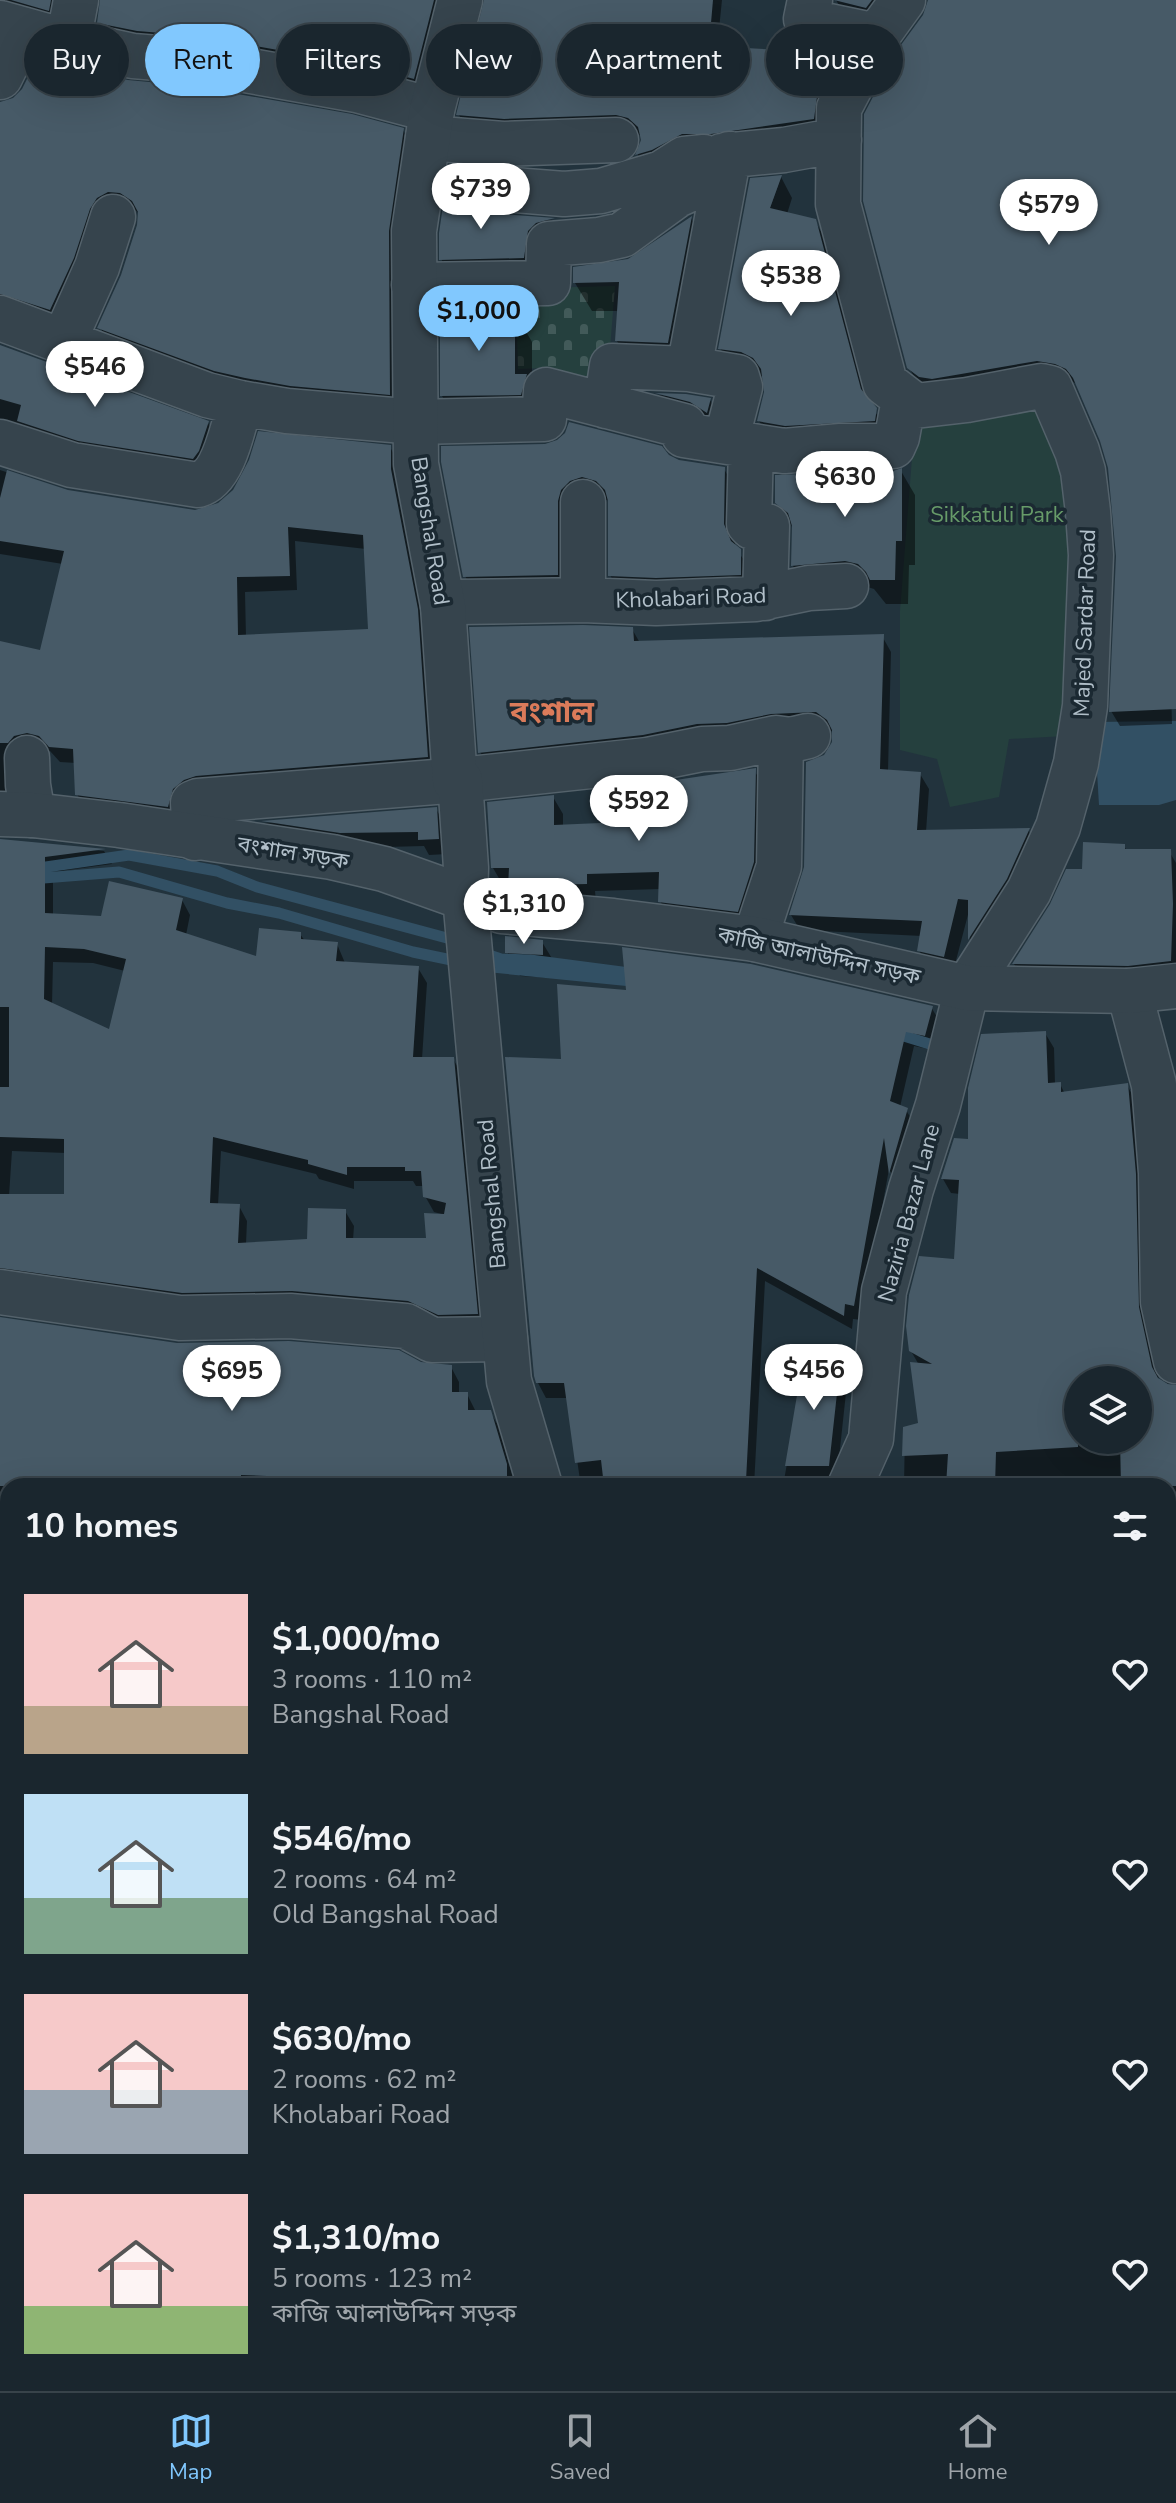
<!DOCTYPE html>
<html lang="en">
<head>
<meta charset="utf-8">
<style>
	body { margin:0; font-family:"Nunito Sans","Noto Sans Bengali",sans-serif; background:#232e36; color:#f1f3f6; height:100vh; display:flex; flex-direction:column; font-size:30px; white-space:nowrap }
	* { box-sizing:border-box; margin:0 }
	p { font-size:26px; color:#9fa5aa }
	.icon { flex:none; width:44px; height:44px; fill:none; stroke:currentColor; stroke-width:2; stroke-linecap:round; stroke-linejoin:round }
	.map { position:relative; flex:1; overflow:hidden }
	.details { position:absolute; left:0px; top:1478px; width:1176px; height:914px; display:flex; flex-direction:column; background:#1a262e; border-radius:24px 24px 0 0; box-shadow:0 8px 32px #0002,0 0 0 2px #38434a }
	.details>* { flex:none }
	.banner { position:absolute; left:24px; top:24px; width:1128px; height:72px; display:flex; gap:16px }
	.buttons { position:absolute; left:1064px; top:1366px; display:grid; gap:16px }
	.buttons a { display:grid; place-items:center; width:88px; height:88px; border-radius:50%; background:#1a262e; box-shadow:0 8px 32px #0002,0 0 0 2px #38434a; font-size:40px }
	.price { position:absolute; translate:-50% -68px; padding:0 18px; border-radius:28px; background:#fff; color:#222; font-size:26px; line-height:52px; filter:drop-shadow(0 2px 4px #0008) }
	.price::after { content:''; position:absolute; left:50%; top:48px; width:24px; height:18px; margin-left:-12px; background:inherit; clip-path:polygon(0 0,100% 0,50% 100%) }
	.price.on { background:#81c8fe; color:#111 }
	ul { padding:0; list-style:none }
	li { display:flex; align-items:center; gap:24px; height:200px; padding:0 24px }
	li span { display:grid; place-items:center; flex:none; width:224px; height:160px; border-radius:0px; color:#555 }
	li>.icon { margin-inline-start:auto }
	span .icon { width:96px; height:96px; fill:#fffc; stroke-width:1 }
	li b { font-size:34px }
	h2 { display:flex; justify-content:space-between; align-items:center; height:96px; padding:0 24px; font-size:34px }
	.tag { padding:0 28px; border-radius:36px; background:#1a262e; box-shadow:0 8px 32px #0002,0 0 0 2px #38434a; font-size:28px; line-height:72px }
	.tag.on { background:#81c8fe; color:#111 }
	.menu { display:flex; justify-content:space-around; align-items:center; height:112px; border-top:2px solid #38434a; background:#1a262e; font-size:22px; color:#9fa5aa }
	.menu a { display:grid; justify-items:center; gap:4px }
	.menu .on { color:#81c8fe }
	.map>svg:first-child { display:block }
	.cemetery { fill:url(#cemetery-stones) }
	.park { fill:#25403e }
	.water { fill:#325064 }
	.shadow { fill:#0007; fill-rule:evenodd }
	.lines { fill:none; stroke-linecap:round; stroke-linejoin:round }
	.stream { stroke:#325064; stroke-width:11 }
	.building { fill:#475a67; fill-rule:evenodd }
	.minor-casing { stroke:#54626b; stroke-width:47 }
	.tertiary-casing { stroke:#54626b; stroke-width:47 }
	.trunk-casing { stroke:#414f58; stroke-width:47 }
	.minor { stroke:#36444d; stroke-width:44 }
	.tertiary { stroke:#36444d; stroke-width:44 }
	.trunk { stroke:#646260; stroke-width:44 }
	.labels { text-anchor:middle; dominant-baseline:central; stroke-width:7; stroke-linejoin:round; paint-order:stroke }
	.park-label { font-size:22px; fill:#679b69; stroke:#1b2932 }
	.street-label { font-size:22px; fill:#b1bfc9; stroke:#1b2932 }
	.district-label { font-size:30px; font-weight:bold; fill:#db7b5a; stroke:#1b2932 }
</style>
</head>
<body>
<div class="map">
<svg width="1176" height="2391" viewBox="0 0 1176 2391">
	<defs>
		<pattern id="cemetery-stones" width="16" height="16" patternUnits="userSpaceOnUse" patternTransform="scale(2)"><rect width="16" height="16" fill="#25403e"/><path d="M2 7V4a2 2 0 0 1 4 0v3zM10 15v-3a2 2 0 0 1 4 0v3z" fill="#425a59"/></pattern>
	</defs>
	<rect width="100%" height="100%" fill="#22333d"/>
	<path class="cemetery" d="M615 286 609 360 602 396 545 383 544 368 518 369 517 330 508 329V289Z"/>
	<path class="park" d="M1033 399 1071 465 1065 736 1009 739 999 797 950 807 937 759 900 750V611L915 420Z"/>
	<path class="water" d="M1176 721V800L1159 805H1099L1094 722Z"/>
	<path class="shadow" d="M0 0H65L56 25 0 15Z
		M102 0H449L422 93 108 37 99 22Z
		M486 0H722L717 49 784 52 804 48 838 55 847 70 822 134 646 169 638 155 642 136 626 130H467L459 115Z
		M836 0H891L875 22 845 16Z
		M930 0H1176V668L1170 653 1172 724 1120 726 1111 711 1118 556 1110 468 1102 440 1077 384 1066 378 918 383 909 368 925 15Z
		M128 82 403 130 411 145 398 409 300 401 108 342 100 327 123 275 139 224V213L132 208 59 324 0 310V103Z
		M451 167 462 168 476 192 469 199 465 211 474 214 554 220 568 243 537 283 456 284 441 259Z
		M781 177 792 198 787 214 815 221 827 242 869 402 887 431 771 442 759 421 766 393 764 377 732 369 720 348Z
		M691 218 707 246 684 371 633 369 617 341 619 311H592L575 283 629 261Z
		M514 311 532 342V386L544 407 461 428 442 396Z
		M0 347 208 423 216 438 206 466 0 434Z
		M659 395 710 400 728 432 676 424Z
		M390 447 398 462 426 626 436 772 176 821 85 809 77 794 76 763 60 762 50 751 36 747 11 804 0 806V643L41 652 63 564 0 554V470L64 491 195 512ZM295 541 366 549 370 631 246 637 245 592 297 590Z
		M668 456 679 461 724 469 736 490 735 547 752 572 751 595 622 596 610 575V501L595 497 569 596 477 597 465 576 443 461Z
		M901 471 915 495V565H909L908 604H886L874 589 861 585 807 590 793 566 794 530 777 502Z
		M632 629 640 643 882 636 891 652 888 771 920 774 929 789 926 832 1028 830 1037 845 978 953 970 939V907L953 972 928 966 919 950 922 936 800 930 791 915 806 867 826 756 834 743V733L826 727 489 768 480 752Z
		M754 770 764 787 763 880 747 928 670 918 660 901 661 889 595 891 596 901 520 903 509 885H503L493 868 553 797 563 814V826L672 822Z
		M436 809 445 824 447 854 429 855 424 846 350 848 272 836 264 823Z
		M0 841 104 851 112 864 53 872V915L103 918 182 900 190 915 186 935 258 959 300 934 305 941 337 944 345 963 418 968 427 983 422 1059H453L462 1074 485 1329 0 1284ZM53 962 93 963 125 971 110 1032 52 1005ZM12 1151 66 1153V1197L9 1196ZM221 1151 316 1174 319 1179 354 1189V1181H413L416 1186H424L425 1196 434 1212 445 1215 428 1240H353L354 1226 345 1211 309 1241 246 1244 247 1221 239 1206 218 1205Z
		M1124 846 1127 851H1169L1176 863V973L1021 975 1014 964 1084 871Z
		M542 942 556 965 555 978 520 976 507 952Z
		M628 993 931 1007 940 1022 933 1050 914 1046 900 1107 906 1110 915 1125 898 1186 889 1169 862 1320 853 1319 852 1329 765 1281 754 1486H566V1480H580L568 1398H546L538 1383 564 1061Z
		M1045 1033 1054 1048 1055 1084H1060L1065 1094 1127 1085 1135 1100 1144 1191 1146 1324 1159 1380 1176 1387V1886L1168 1891V1486H904L905 1428 920 1425 919 1365 911 1351 956 1261 960 1194 951 1193 943 1179ZM1078 1380H1138V1440H1078Z
		M0 1319 176 1345 451 1367 459 1382V1394H467L476 1412H490L499 1427 515 1486H8V1807L0 1810Z
		M806 1356 840 1359 848 1374 836 1486H783Z
		M1176 1936V1958L1168 1960V1937Z
		M8 1981V2188L0 2189V1982Z
		M1176 2138V2391H467L466 2384H1168V2156Z
		M0 2249H8V2384H18L15 2391H0Z
		M60 2384H420L421 2391H59Z"/>
	<g class="lines">
		<path class="stream" d="M32 869 129 855 217 871 257 887 458 941
			M31 879 119 872 227 903 279 913 413 952 461 962
			M480 952 501 959 530 960 637 974
			M482 966 632 981
			M891 1032 936 1046"/>
	</g>
	<path class="building" d="M11 0H51L49 11Z
		M100 0H434L414 79 362 65 199 36 137 31 97 23Z
		M484 0H713L709 46 782 50 785 31 791 39 804 46 839 54 817 97 814 119 711 134H682L652 150 635 155 641 140 638 127 628 118 616 115 504 119 456 115Z
		M834 0H872L866 8Z
		M928 0H1176V709L1109 712 1116 556 1108 468 1100 441 1073 378 1066 369 1055 364 1037 361 932 379 919 377 907 368 863 201 864 114 898 49 923 15Z
		M37 59 128 80 192 86 352 114 404 128 389 231 390 395 290 386 245 378 214 371 97 328 121 275 137 225 138 212 132 201 120 193 108 192 97 198 90 209 74 258 50 310 0 294V102L13 98 22 89Z
		M449 165 463 166 455 174 451 186 454 198 463 208 474 212 555 218 536 223 528 231 524 258 439 260V233Z
		M782 175 770 208 816 219 861 389 877 408 875 421 785 426 757 421 764 392 761 369 753 358 741 352 718 349 750 178Z
		M692 216 668 343 615 341 619 282 573 283V267L628 259Z
		M515 308V374H527L521 395 440 396V310Z
		M0 345 209 421 199 451 193 459 78 441 17 421 21 405 0 399Z
		M655 393 686 394 711 398 707 413 690 402Z
		M569 422 662 446 669 455 679 460 725 467 724 524 731 541 741 549V575L656 578 608 576V501L605 490 596 481 582 477 570 481 561 490 558 501V575L463 577 441 462V446L545 444 557 440 565 433Z
		M258 431 391 445V469L418 609 428 757 196 776 184 780 173 789 168 807 75 795 73 749 49 747 39 736 27 733 14 736 8 743H0V641L40 650 64 551 0 541V498L7 470 68 490 195 510 218 503 233 490 249 460ZM288 527 363 535 368 629 238 635 237 577 290 576Z
		M902 468V541H896L895 580H870L866 572 858 564 845 561 791 566 792 526 788 513 775 503V475L893 471Z
		M583 625 633 627 634 641 884 634 880 769 921 772 917 830 1030 828 1007 879 968 940V900L958 899 944 957 917 951 922 921 789 915 804 867 806 762 824 755 832 742V730L827 720 816 712 771 714 727 723 697 724 643 735 478 753 469 627Z
		M756 768 754 862 738 912 658 902 659 872 587 874V884L546 885V890L508 886 509 868H491L487 802 554 795V825L670 820 669 781Z
		M437 807 439 839 418 840V832L340 833 261 821Z
		M0 839 106 849 45 857V913L101 916 109 881 183 898 176 930 256 956 259 928 301 932V939L338 942 336 961 419 966 413 1057H454L478 1314 438 1315 408 1301 292 1291 182 1293 0 1268V1194H64V1139L0 1137V1087H9V1007H0ZM45 947 84 949 126 959 109 1029 44 999ZM213 1137 308 1160V1164L347 1175V1167H405V1171H421L423 1197 446 1203 444 1214 424 1213 426 1238H346V1209L308 1208 307 1239 238 1243 240 1204 210 1203Z
		M1083 842 1125 844V849H1171L1173 904 1171 961 1128 966 1012 964 1050 904 1066 869H1082Z
		M505 936 543 940V955L505 953Z
		M622 947 751 964 933 1006 925 1036 906 1032 890 1101 908 1108 889 1174 884 1138 854 1306 845 1304 844 1316 757 1268 746 1481 700 1478 632 1486H604L601 1460 575 1463 564 1383H536L534 1376 505 1057 561 1059 557 984 626 990Z
		M1046 1031 1048 1083 1061 1082V1092L1128 1083 1136 1174 1139 1307 1152 1367 1158 1378 1168 1384 1176 1385V1486H1121L1120 1440H1138V1380H1078V1447L996 1452 995 1486H946L948 1454 902 1456 903 1427 918 1423 910 1362 932 1364 909 1351 906 1326 909 1295 919 1256 954 1259 959 1180 941 1179 954 1138 968 1139V1088L981 1034Z
		M0 1317 177 1343 289 1341 399 1350 421 1362 452 1365V1392H468V1410H491L507 1464V1486H344V1479L241 1475V1486H187L186 1479H104V1486H0Z
		M804 1354 841 1357 829 1466H785Z"/>
	<g class="lines">
		<defs>
			<path id="minor" d="M810 0 806 19 810 22 877 36
				M0 23 68 42 133 56 195 61 357 90 432 110
				M68 42 76 0
				M0 77 23 30
				M428 138 503 144 616 140
				M476 187 564 194 601 191 662 173 684 159 704 157
				M414 285 548 283 549 244 599 240 622 235 677 195 699 185 722 156 784 150 839 140
				M0 318 207 395 240 403 287 411 416 422 544 419 546 390 684 426V435L784 451 841 446H893L897 437 904 399
				M64 341 97 267 113 217
				M689 369 737 377 740 387 726 441
				M606 406 612 366 689 369 729 154
				M0 442 72 465 198 485C224 478 233 427 240 403
				M751 446 749 524 752 527 767 526 765 598
				M583 502V600
				M443 606 457 602 583 600 656 603 756 599 809 588 846 586
				M27 758 28 785 33 815
				M195 838 193 803 198 801 460 780 647 760 702 749 730 748 776 738 791 740 808 736
				M755 939 779 866 781 739
				M1129 991 1154 1085 1161 1173 1163 1302 1176 1361
				M0 1292 180 1318 290 1316 406 1326 432 1340 505 1339
				M850 1486 871 1439 884 1291 911 1189 938 1105 967 988 1029 891 1058 827 1076 763 1085 706 1091 555 1088 512 1083 471 1077 451 1050 388 1041 386 967 400 915 406 885 383 838 204 839 108 877 36 903 0
				M1168 1911 1176 1894
				M32 2391 34 2384
				M440 2391V2384"/>
			<path id="tertiary" d="M460 780 466 868 465 897 509 1381 540 1486
				M455 781 443 606 416 464 414 231 432 110 460 0
				M0 814 33 815 119 825 332 857 384 869 502 911 613 921 755 939 967 988 1129 991 1176 986"/>
			<path id="trunk" d="M0 1817H8
				M0 1900H8
				M1168 1968 1176 1972
				M1168 2064 1176 2069"/>
		</defs>
		<use href="#minor" class="minor-casing"/>
		<use href="#tertiary" class="tertiary-casing"/>
		<use href="#trunk" class="trunk-casing"/>
		<use href="#minor" class="minor"/>
		<use href="#tertiary" class="tertiary"/>
		<use href="#trunk" class="trunk"/>
	</g>
	<g class="labels">
		<g class="park-label">
			<text x="997" y="515">Sikkatuli Park</text>
		</g>
		<g class="street-label">
			<text transform="translate(430 531) rotate(81)">Bangshal Road</text>
			<text transform="translate(691 598) rotate(-2)">Kholabari Road</text>
			<text transform="translate(1085 623) rotate(-88)">Majed Sardar Road</text>
			<text transform="translate(293 853) rotate(9)">বংশাল সড়ক</text>
			<text transform="translate(819 956) rotate(12)">কাজি আলাউদ্দিন সড়ক</text>
			<text transform="translate(492 1194) rotate(-95)">Bangshal Road</text>
			<text transform="translate(909 1213) rotate(-75)">Naziria Bazar Lane</text>
		</g>
		<g class="district-label">
			<text x="552" y="712">বংশাল</text>
		</g>
	</g>
</svg>
<div class="buttons">
<a><svg class="icon" aria-label="layers" viewBox="0 0 24 24"><path d="M12 4l9 5-9 5-9-5zM3 14l9 5 9-5"/></svg></a>
</div>
<b class="price" style="left:481px;top:231px">$739</b>
<b class="price" style="left:1049px;top:247px">$579</b>
<b class="price" style="left:791px;top:318px">$538</b>
<b class="price on" style="left:479px;top:353px">$1,000</b>
<b class="price" style="left:95px;top:409px">$546</b>
<b class="price" style="left:845px;top:519px">$630</b>
<b class="price" style="left:639px;top:843px">$592</b>
<b class="price" style="left:524px;top:946px">$1,310</b>
<b class="price" style="left:814px;top:1412px">$456</b>
<b class="price" style="left:232px;top:1413px">$695</b>
<div class="banner">
<a class="tag">Buy</a>
<a class="tag on">Rent</a>
<a class="tag">Filters</a>
<a class="tag">New</a>
<a class="tag">Apartment</a>
<a class="tag">House</a>
</div>
<section class="details">
<h2>10 homes<svg class="icon" aria-label="filters" viewBox="0 0 24 24"><path d="M4 7h16M4 17h16"/><circle cx="9" cy="7" r="2"/><circle cx="15" cy="17" r="2"/></svg></h2>
<ul>
<li><span style="background:linear-gradient(#f6c9c9 70%,#b9a48a 0)"><svg class="icon" aria-label="home" viewBox="0 0 24 24"><path d="M3 11l9-7 9 7M6 9v11h12V9"/></svg></span><div><b>$1,000/mo</b><p>3 rooms · 110 m²</p><p>Bangshal Road</p></div><svg class="icon" aria-label="heart" viewBox="0 0 24 24"><path d="M12 20l-8-8c-3-5 5-10 8-4 3-6 11-1 8 4z"/></svg></li>
<li><span style="background:linear-gradient(#bfe0f5 65%,#7fa58c 0)"><svg class="icon" aria-label="home" viewBox="0 0 24 24"><path d="M3 11l9-7 9 7M6 9v11h12V9"/></svg></span><div><b>$546/mo</b><p>2 rooms · 64 m²</p><p>Old Bangshal Road</p></div><svg class="icon" aria-label="heart" viewBox="0 0 24 24"><path d="M12 20l-8-8c-3-5 5-10 8-4 3-6 11-1 8 4z"/></svg></li>
<li><span style="background:linear-gradient(#f6c9c9 60%,#9aa5b1 0)"><svg class="icon" aria-label="home" viewBox="0 0 24 24"><path d="M3 11l9-7 9 7M6 9v11h12V9"/></svg></span><div><b>$630/mo</b><p>2 rooms · 62 m²</p><p>Kholabari Road</p></div><svg class="icon" aria-label="heart" viewBox="0 0 24 24"><path d="M12 20l-8-8c-3-5 5-10 8-4 3-6 11-1 8 4z"/></svg></li>
<li><span style="background:linear-gradient(#f6c9c9 70%,#8fb573 0)"><svg class="icon" aria-label="home" viewBox="0 0 24 24"><path d="M3 11l9-7 9 7M6 9v11h12V9"/></svg></span><div><b>$1,310/mo</b><p>5 rooms · 123 m²</p><p>কাজি আলাউদ্দিন সড়ক</p></div><svg class="icon" aria-label="heart" viewBox="0 0 24 24"><path d="M12 20l-8-8c-3-5 5-10 8-4 3-6 11-1 8 4z"/></svg></li>
</ul>
</section>
</div>
<nav class="menu">
<a class="on"><svg class="icon" aria-label="map" viewBox="0 0 24 24"><path d="M3 6l6-2 6 2 6-2v14l-6 2-6-2-6 2zM9 4v14M15 6v14"/></svg>Map</a>
<a><svg class="icon" aria-label="saved" viewBox="0 0 24 24"><path d="M7 4h10v16l-5-4-5 4z"/></svg>Saved</a>
<a><svg class="icon" aria-label="home" viewBox="0 0 24 24"><path d="M3 11l9-7 9 7M6 9v11h12V9"/></svg>Home</a>
</nav>
</body>
</html>
